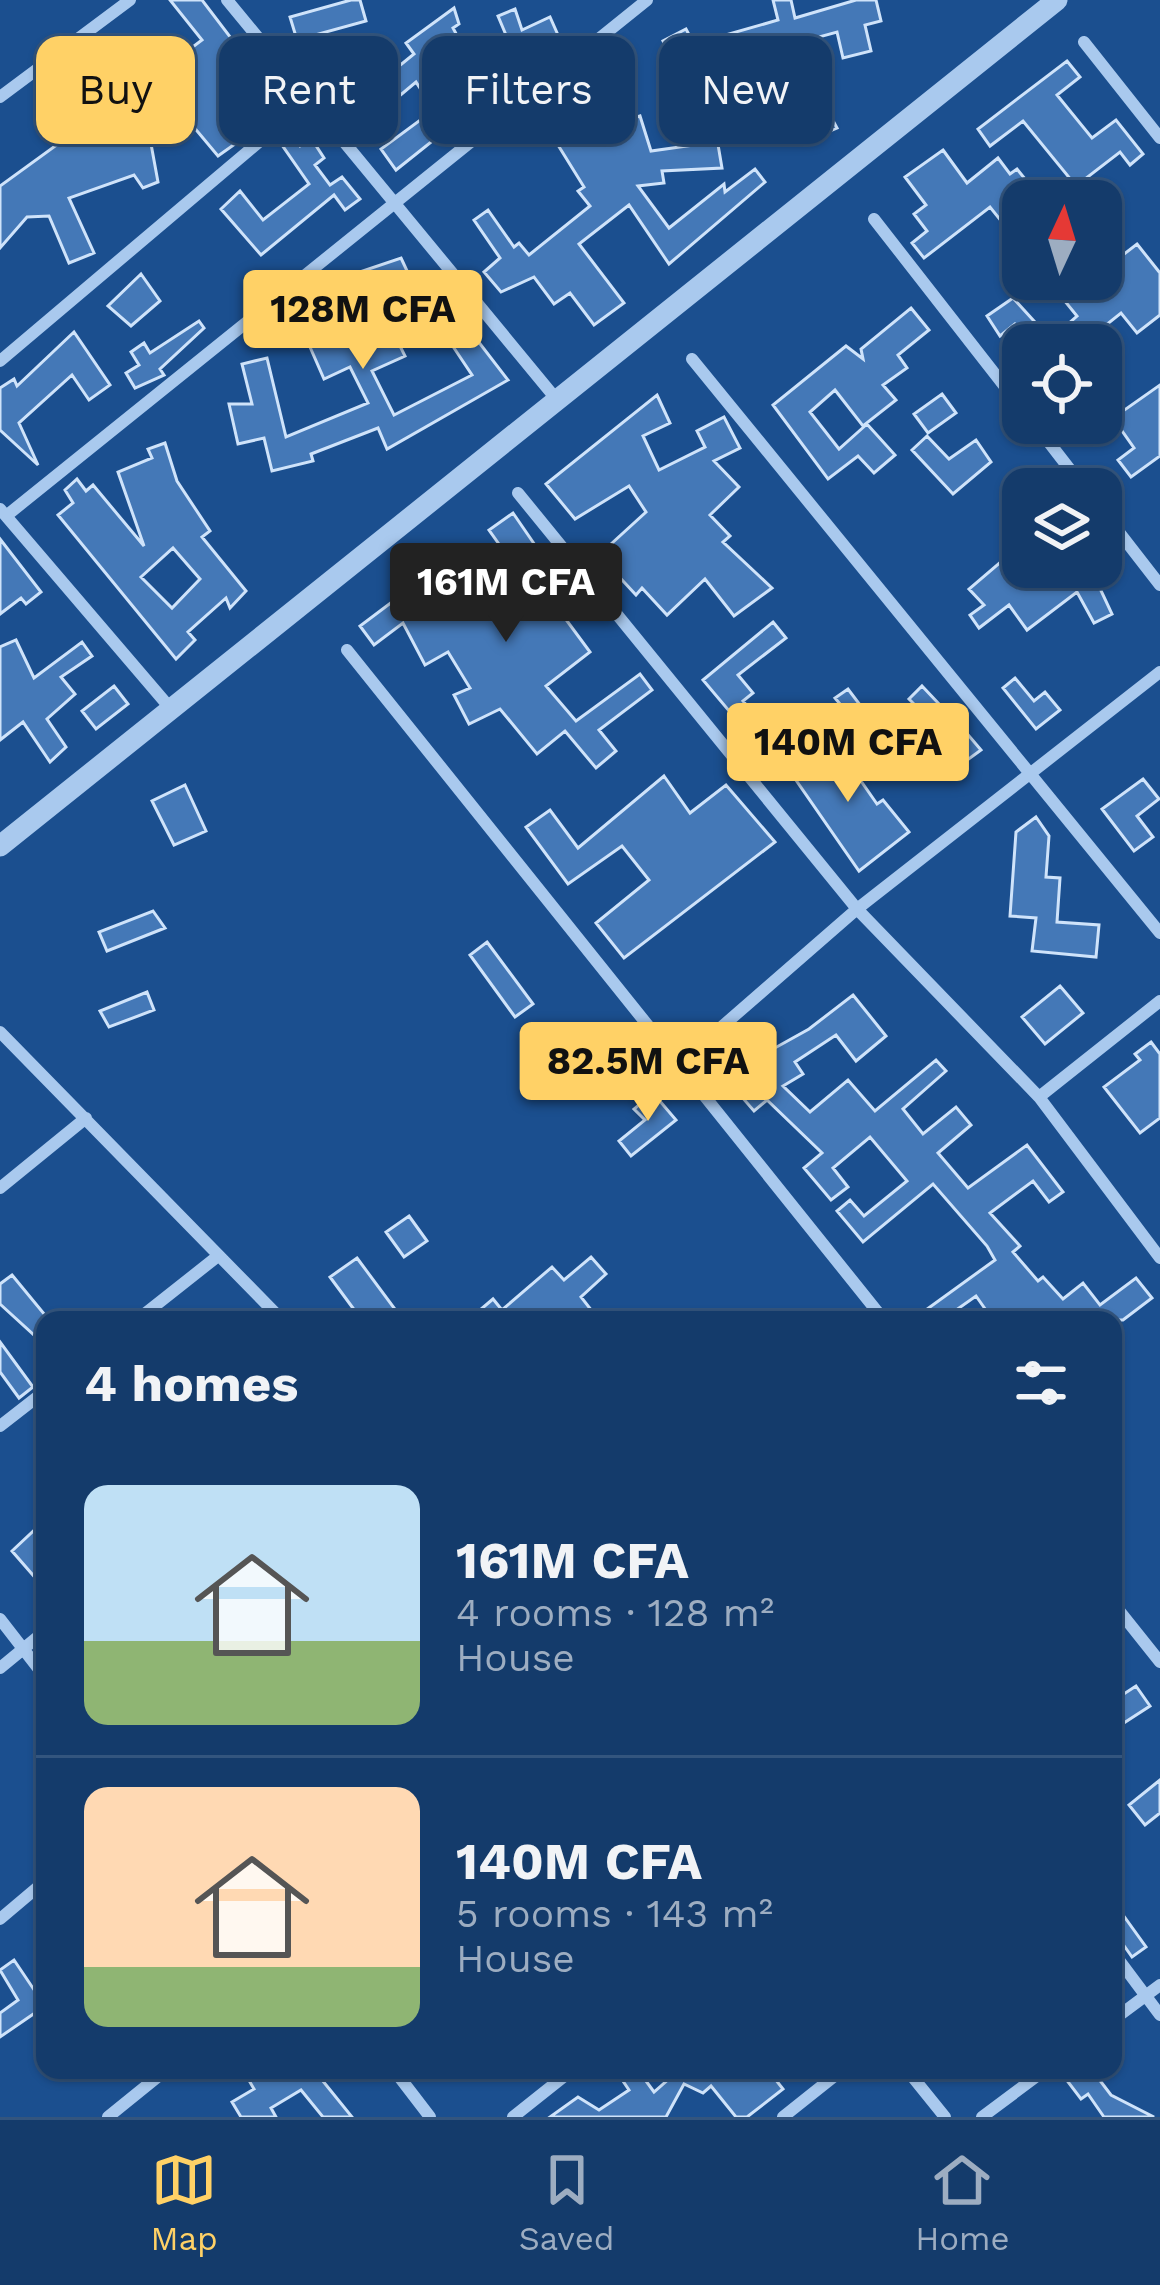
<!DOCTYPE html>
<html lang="en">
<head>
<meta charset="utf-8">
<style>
	body { margin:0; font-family:"Work Sans",sans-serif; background:#214673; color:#f1f3f6; height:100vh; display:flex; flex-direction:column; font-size:45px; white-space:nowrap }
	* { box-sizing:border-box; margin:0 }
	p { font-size:39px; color:#9dadc1 }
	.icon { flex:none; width:66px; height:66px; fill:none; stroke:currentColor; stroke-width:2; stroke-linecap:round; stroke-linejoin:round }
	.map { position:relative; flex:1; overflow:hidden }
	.drawer { position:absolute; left:36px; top:1311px; width:1086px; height:768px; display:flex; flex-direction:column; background:#143b6b; border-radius:24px; box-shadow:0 3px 9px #0004,0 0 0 3px #33557e }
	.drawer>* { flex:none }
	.banner { position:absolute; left:36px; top:36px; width:1089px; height:108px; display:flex; gap:24px }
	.needle { width:78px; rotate:4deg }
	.controls { position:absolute; left:1002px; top:180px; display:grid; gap:24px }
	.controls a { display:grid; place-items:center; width:120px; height:120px; border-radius:24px; background:#143b6b; box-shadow:0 3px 9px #0004,0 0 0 3px #33557e; font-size:60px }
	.price { position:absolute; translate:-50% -102px; padding:0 27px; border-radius:12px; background:#ffd166; color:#111; font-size:39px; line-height:78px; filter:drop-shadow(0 3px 6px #0008) }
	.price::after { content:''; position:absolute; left:50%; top:72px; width:36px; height:27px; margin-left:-18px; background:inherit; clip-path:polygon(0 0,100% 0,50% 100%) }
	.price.active { background:#222; color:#fff }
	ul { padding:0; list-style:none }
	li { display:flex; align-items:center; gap:36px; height:300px; padding:0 48px }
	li+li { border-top:3px solid #33557e }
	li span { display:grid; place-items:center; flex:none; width:336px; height:240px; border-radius:24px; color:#555 }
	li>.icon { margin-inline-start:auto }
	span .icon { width:144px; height:144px; fill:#fffc; stroke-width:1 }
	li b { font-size:51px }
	h2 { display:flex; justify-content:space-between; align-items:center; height:144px; padding:0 48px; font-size:51px }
	.chip { padding:0 42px; border-radius:24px; background:#143b6b; box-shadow:0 3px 9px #0004,0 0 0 3px #33557e; font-size:42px; line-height:108px }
	.chip.active { background:#ffd166; color:#111 }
	.tab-bar { display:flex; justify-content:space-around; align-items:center; height:168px; border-top:3px solid #33557e; background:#143b6b; font-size:33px; color:#9dadc1 }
	.tab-bar a { display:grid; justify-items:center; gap:6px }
	.tab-bar .active { color:#ffd166 }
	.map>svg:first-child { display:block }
	.building { fill:#4478b7; stroke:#cfe3fa; stroke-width:3; fill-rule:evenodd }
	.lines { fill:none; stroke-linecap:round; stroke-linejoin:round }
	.minor { stroke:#a9c9ee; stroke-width:12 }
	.tertiary { stroke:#a9c9ee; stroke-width:21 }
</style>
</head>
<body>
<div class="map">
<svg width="1160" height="2117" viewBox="0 0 1160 2117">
	<rect width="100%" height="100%" fill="#1b4f8f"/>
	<path class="building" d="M170 0H202L247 59 256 113 232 128 242 139 218 156 177 107 196 92 180 72 193 62 186 52 202 40Z
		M351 0H360L366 21 297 40 290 17Z
		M773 0H791L795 18 856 0H876L881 21 865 25 871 51 843 58 837 32 705 68 722 168 662 171 664 183 638 186 669 228 724 184 725 192 755 169 765 182 669 264 629 205 579 244 624 303 594 325 570 293 554 304 534 277 501 292 484 272 500 258 474 220 488 210 514 247 519 243 529 255 590 206 578 191 584 187 553 137 593 113 580 88 596 79 604 94 618 90 628 120 640 116 651 151 694 145 680 74 663 41 686 29 694 44 778 20Z
		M454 8 459 24 453 28 468 56 506 35 498 16 515 9 522 30 550 17 558 35 546 41 549 49 502 66 504 82 485 84 460 119 396 170 381 149 434 110 416 82 361 128 346 109 414 54 406 43Z
		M81 57 95 79 102 76 71 127 146 98 157 130 149 133 158 182 143 188 134 175 69 198 94 253 69 263 49 216 27 217 0 248V186L58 144 43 103 80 86 64 66Z
		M1067 61 1080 77 1057 95 1092 138 1116 120 1143 154 1130 165 1120 152 1076 186 1023 121 990 146 978 129Z
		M810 78 837 128 818 136 798 83Z
		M293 137 300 146 311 138 324 158 315 165 330 185 342 177 360 199 345 210 334 195 261 255 221 209 240 191 263 220 309 184 282 145Z
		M943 150 967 183 998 158 1010 174 1017 169 1043 201H1023V248L990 207 924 258 912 243 927 231 914 214 926 205 905 177Z
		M1137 244 1160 273V315L1137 333 1121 313 1081 345H1070L1059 332 1077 316 1047 279H1075L1082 287 1101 279V272Z
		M401 258 415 288 424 285 438 318 395 336 405 356 372 371 394 415 472 375 452 345 471 332 508 380 387 449 378 428 311 454 313 461 272 471 264 438 238 444 229 404H252L242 364 267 358 286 437 368 403 350 367 324 379 303 331 321 322 325 330 361 312 348 276Z
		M141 274 160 301 131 326 108 306Z
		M1013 298 1054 343 1053 345H1043L1015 324 1000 336 987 316Z
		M911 308 929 330 898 355 907 368 883 385 896 400 863 426 835 390 810 412 839 449 867 424 895 455 874 473 858 456 828 479 773 405 846 346 863 359 861 349Z
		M199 321 204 328 160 369 164 375 135 388 126 373 139 365 131 352 144 343 150 353Z
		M74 332 110 385 89 400 72 375 19 423 38 465 0 430V388L14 379 17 386Z
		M1160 385V456L1131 477 1118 460 1134 448 1113 418Z
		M942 394 956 413 928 433 914 414Z
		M657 395 670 423 643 436 659 470 705 447 697 431 724 417 740 448 714 461 739 487 710 515 730 536 723 542 772 588 734 616 705 579 667 615 642 588 636 595 599 555 646 512 629 486 575 519 546 484Z
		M927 436 949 459 976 440 991 462 953 494 912 450Z
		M165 443 177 481 210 531 202 537 246 591 230 608 226 598 188 632 195 640 176 659 58 515 73 503 65 490 77 479 86 491 93 485 144 546 118 472 152 458 148 449ZM173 548 200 579 172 608 141 577Z
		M513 513 550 567 527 578 546 608 556 606 590 652 546 686 576 721 640 674 652 690 599 730 616 751 596 768 565 731 537 754 500 709 469 724 454 695 470 688 448 652 425 665 403 623 374 645 360 626 396 599 399 604 437 572 445 581 501 547 489 530Z
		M0 539 41 592 26 604 21 598 0 614Z
		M1023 543V567H1090L1112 614 1094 623 1077 592 1027 630 1009 605 979 628 970 615 984 605 969 589Z
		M773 622 786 638 738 675 753 693 743 701 748 707 735 718 703 680Z
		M16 640 34 678 82 642 92 656 61 677 75 694 47 719 66 747 50 762 23 722 0 740V647Z
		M1015 678 1034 701 1045 692 1060 710 1036 729 1003 688Z
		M114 686 128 704 96 729 82 711Z
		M922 686 939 704 932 711 955 737 964 730 981 750 948 774 921 743 892 767 835 698 848 689 879 730 913 703 909 699Z
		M831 738 877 804 883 800 909 832 859 871 789 770Z
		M664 776 690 813 726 785 775 842 624 958 596 923 649 880 622 846 568 884 526 827 550 810 578 848Z
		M1143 779 1159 799 1137 816 1153 837 1134 851 1102 809Z
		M185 785 206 831 174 845 152 801Z
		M1036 817 1049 836 1046 877 1060 878 1057 922 1099 925 1096 957 1032 951 1036 918 1010 916 1016 832Z
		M153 911 165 928 107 951 99 932Z
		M487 942 533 1004 515 1017 470 955Z
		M1060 986 1083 1013 1045 1044 1022 1017Z
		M147 992 154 1010 109 1027 100 1011Z
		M853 995 886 1036 856 1061 836 1035 795 1062 803 1074 783 1086 810 1112 848 1080 875 1111 936 1060 946 1071 903 1109 923 1134 956 1107 971 1125 938 1153 968 1188 1027 1145 1063 1192 1049 1202 1033 1181 990 1213 1020 1246 1013 1252 1038 1281 1043 1277 1063 1299 1083 1283 1100 1305 1136 1278 1152 1298 1123 1320H993L976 1296 942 1320H912L995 1260 987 1246 933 1184 863 1242 837 1211 850 1200 864 1216 907 1181 870 1137 833 1168 848 1187 831 1200 804 1168 822 1153 767 1100 754 1111 721 1073 740 1057 746 1064 809 1029Z
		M1151 1042 1160 1054V1118L1140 1133 1104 1087 1140 1060 1135 1054Z
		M653 1093 676 1120 631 1156 619 1141 645 1120 634 1109Z
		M409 1216 427 1241 404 1257 386 1232Z
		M591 1257 606 1274 581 1297 599 1320H488L480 1310 493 1299 502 1310 552 1267 564 1280Z
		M357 1258 403 1320H376L370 1312 361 1319 330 1277Z
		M12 1275 45 1315V1345L0 1304V1284Z
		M0 1342 33 1387 19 1398 0 1372Z
		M45 1520V1589L12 1551Z
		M1136 1686 1150 1706 1113 1730V1701Z
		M1160 1780V1813L1145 1825 1129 1805Z
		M1113 1901 1146 1947 1132 1957 1113 1930Z
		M14 1960 45 2006 0 2037V2013L18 2000 0 1970Z
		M243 2070H314L352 2117H323L301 2090 271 2108 276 2117H241L232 2102 254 2089Z
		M638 2070 654 2092 671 2077 657 2070H768L783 2089 747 2117H736L711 2086 703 2093 684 2084 666 2117H550L578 2097 599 2110 629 2090 623 2081Z
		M1059 2070H1092L1111 2095 1154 2117H1104L1088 2094 1081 2099Z"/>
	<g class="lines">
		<path class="minor" d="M227 0 557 400
			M1084 42 1160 138
			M0 97 130 0
			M874 219 1023 410
			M692 359 1160 933
			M0 361 311 98
			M1034 423 1085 489
			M518 493 857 909 1039 1097 1160 1258
			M0 509 171 709
			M1101 509 1160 585
			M6 516 647 0
			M347 650 884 1320
			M0 1032 282 1320
			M679 1064 857 909 1160 672
			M1039 1097 1160 1001
			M0 1188 86 1118
			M137 1320 218 1256
			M0 1426 45 1391
			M1113 1603 1160 1662
			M0 1619 45 1677
			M0 1668 45 1631
			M0 1919 45 1881
			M1113 1952 1160 2015
			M1113 2020 1160 1985
			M394 2070 430 2117
			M907 2070 945 2117
			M108 2117 166 2070
			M513 2117 572 2070
			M783 2117 842 2070
			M982 2117 1045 2070"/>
		<path class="tertiary" d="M0 846 1057 0"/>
	</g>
</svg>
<div class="controls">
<a><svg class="needle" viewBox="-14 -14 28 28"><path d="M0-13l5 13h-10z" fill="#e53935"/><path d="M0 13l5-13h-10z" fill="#9dadc1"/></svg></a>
<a><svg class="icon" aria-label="locate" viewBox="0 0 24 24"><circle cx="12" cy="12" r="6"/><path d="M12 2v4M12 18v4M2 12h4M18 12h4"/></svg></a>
<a><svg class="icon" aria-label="layers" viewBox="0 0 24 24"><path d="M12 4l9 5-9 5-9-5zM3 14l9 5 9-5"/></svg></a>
</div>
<b class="price" style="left:363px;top:372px">128M CFA</b>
<b class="price active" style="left:506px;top:645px">161M CFA</b>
<b class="price" style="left:848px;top:805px">140M CFA</b>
<b class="price" style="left:648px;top:1124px">82.5M CFA</b>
<div class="banner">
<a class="chip active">Buy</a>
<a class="chip">Rent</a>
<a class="chip">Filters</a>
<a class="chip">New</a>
</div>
<section class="drawer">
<h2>4 homes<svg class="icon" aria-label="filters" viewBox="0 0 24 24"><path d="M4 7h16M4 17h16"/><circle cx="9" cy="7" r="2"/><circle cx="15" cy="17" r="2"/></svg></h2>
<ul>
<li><span style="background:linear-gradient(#bfe0f5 65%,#8fb573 0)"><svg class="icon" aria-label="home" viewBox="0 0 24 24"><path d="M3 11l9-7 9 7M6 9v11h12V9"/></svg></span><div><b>161M CFA</b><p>4 rooms · 128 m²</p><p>House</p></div></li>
<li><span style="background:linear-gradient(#ffd9b3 75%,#8fb573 0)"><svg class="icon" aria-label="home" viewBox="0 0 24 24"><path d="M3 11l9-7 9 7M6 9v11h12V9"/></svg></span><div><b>140M CFA</b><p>5 rooms · 143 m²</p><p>House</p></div></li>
</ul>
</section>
</div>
<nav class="tab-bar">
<a class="active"><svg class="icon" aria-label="map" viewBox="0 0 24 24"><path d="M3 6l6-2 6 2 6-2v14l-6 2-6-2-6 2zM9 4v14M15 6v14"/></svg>Map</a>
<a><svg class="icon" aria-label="saved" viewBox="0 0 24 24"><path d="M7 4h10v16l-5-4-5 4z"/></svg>Saved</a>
<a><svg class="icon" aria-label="home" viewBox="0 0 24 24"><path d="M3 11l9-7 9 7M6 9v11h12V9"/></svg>Home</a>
</nav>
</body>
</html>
